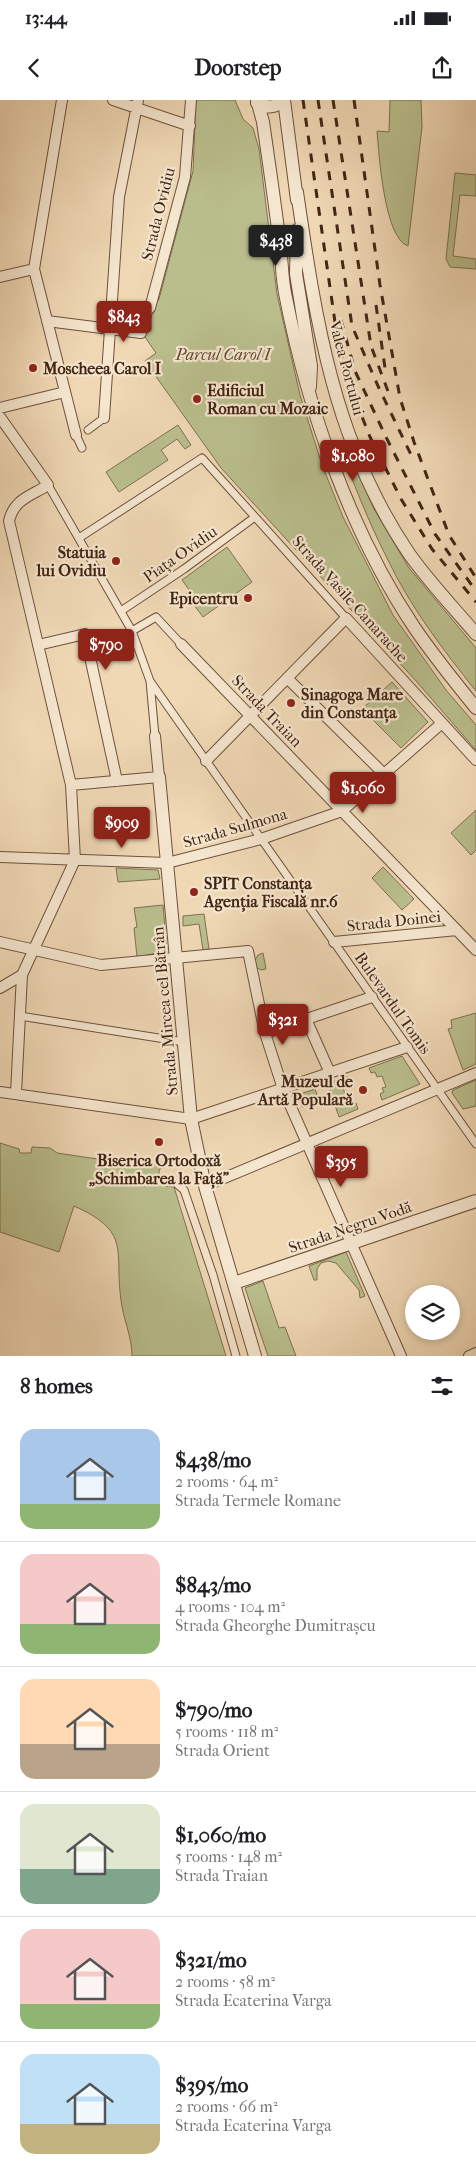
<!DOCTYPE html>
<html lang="en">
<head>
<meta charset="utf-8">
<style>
	body { margin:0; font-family:"IM FELL French Canon",serif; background:#f6f6f6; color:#202124; height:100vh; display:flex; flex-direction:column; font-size:19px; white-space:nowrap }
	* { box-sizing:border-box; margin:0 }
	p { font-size:16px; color:#757577 }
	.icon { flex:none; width:28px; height:28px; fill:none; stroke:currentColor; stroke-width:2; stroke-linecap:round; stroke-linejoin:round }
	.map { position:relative; height:1256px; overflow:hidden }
	.drawer { display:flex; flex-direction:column; background:#fff; flex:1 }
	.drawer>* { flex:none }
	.fabs { position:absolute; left:405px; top:1185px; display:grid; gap:10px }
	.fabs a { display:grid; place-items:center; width:55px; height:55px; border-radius:50%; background:#fff; box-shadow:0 2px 8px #0003; font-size:25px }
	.price { position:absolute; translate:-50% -42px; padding:0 11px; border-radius:5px; background:#8f2418; color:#fff; font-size:16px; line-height:32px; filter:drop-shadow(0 1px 2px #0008) }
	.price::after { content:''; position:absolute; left:50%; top:30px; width:15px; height:11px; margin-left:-8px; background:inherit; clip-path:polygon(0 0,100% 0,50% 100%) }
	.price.on { background:#222; color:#fff }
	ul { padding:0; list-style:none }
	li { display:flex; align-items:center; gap:15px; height:125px; padding:0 20px }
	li+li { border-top:1px solid #e0e0e0 }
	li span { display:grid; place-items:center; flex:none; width:140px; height:100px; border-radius:15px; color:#555 }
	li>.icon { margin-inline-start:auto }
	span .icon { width:60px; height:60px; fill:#fffc; stroke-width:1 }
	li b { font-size:21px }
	h2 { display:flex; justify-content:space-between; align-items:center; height:60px; padding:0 20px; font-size:21px }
	.status { display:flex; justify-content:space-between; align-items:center; height:35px; padding:0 25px; background:#fff; direction:ltr }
	.status svg { height:14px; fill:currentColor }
	header { display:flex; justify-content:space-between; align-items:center; height:65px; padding:0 20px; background:#fff; font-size:22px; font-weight:700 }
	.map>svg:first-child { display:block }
	.green { fill:#babe8d; stroke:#7e7150 }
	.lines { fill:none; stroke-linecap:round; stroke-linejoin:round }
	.pedestrian-casing { stroke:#6e513c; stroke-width:9 }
	.minor-casing { stroke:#6e513c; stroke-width:12 }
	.tertiary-casing { stroke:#6e513c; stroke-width:14 }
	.pedestrian { stroke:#f5e6cf; stroke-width:7 }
	.minor { stroke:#f5e6cf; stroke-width:10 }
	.tertiary { stroke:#f5e6cf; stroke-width:12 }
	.rail { stroke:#422413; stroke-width:3; stroke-dasharray:9 9; stroke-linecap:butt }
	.poi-dot { fill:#8f2418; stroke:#f5e6cf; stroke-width:2 }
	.labels { text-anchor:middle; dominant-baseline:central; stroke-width:4.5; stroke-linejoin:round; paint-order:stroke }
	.street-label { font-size:16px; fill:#422413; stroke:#f5e6cf }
	.park-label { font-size:16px; font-style:italic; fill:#604a32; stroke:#f5e6cf }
	.poi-label { font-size:16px; font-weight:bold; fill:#422413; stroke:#f5e6cf; text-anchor:start }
</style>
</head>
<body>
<div class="status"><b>13:44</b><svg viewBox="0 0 49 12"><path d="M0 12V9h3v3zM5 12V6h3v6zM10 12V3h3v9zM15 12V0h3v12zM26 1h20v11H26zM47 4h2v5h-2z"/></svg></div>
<header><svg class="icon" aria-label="back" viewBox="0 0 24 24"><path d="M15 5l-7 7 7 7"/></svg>Doorstep<svg class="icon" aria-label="share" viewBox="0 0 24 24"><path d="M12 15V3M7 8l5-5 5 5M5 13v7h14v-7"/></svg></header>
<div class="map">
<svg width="476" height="1256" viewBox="0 0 476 1256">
	<rect width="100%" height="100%" fill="#f0d8b5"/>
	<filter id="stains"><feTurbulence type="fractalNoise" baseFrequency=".004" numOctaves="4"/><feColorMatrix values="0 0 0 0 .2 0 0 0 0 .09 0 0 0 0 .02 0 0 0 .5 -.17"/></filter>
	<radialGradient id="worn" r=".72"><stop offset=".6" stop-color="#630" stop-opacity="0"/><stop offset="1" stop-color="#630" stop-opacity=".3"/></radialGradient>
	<path class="green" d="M196 0H235L243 19 253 28 259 49 277 194 300 295 322 365 343 417 393 515 446 590 476 625V650L417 582 221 368 145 261 156 253 143 234 151 211 159 199 193 71Z
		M390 0H421L422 27 408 146C384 138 379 54 377 31L389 32Z
		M455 73 476 75V96L460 95 453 156 476 159V169L450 167 446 159Z
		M178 325 191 345 185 349 177 339 161 350 168 360 119 392 106 372Z
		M344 341 374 409 409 468 476 548V591C443 550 409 505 387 458 368 421 353 382 338 342Z
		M227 447 252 482 203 517 186 494 190 491 182 480Z
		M392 582 428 622 401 648 362 609Z
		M476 710V750L471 755 451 733Z
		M383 767 414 799 402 810 372 778Z
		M116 768 158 770 160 779 118 782Z
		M163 805 167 851 137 857 134 828 137 827 134 808Z
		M204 814 209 849 203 850 199 824 183 826V816Z
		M263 853 266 869 261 870 256 867 254 862 258 855Z
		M476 913V964L463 970 448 929 452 928 451 920Z
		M402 956 420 984 382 1000 380 994 384 992 382 988 386 987 382 976 377 977 375 972 371 973 369 968Z
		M347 976 350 983 342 986 350 1005 356 1003 358 1009 339 1017 328 984Z
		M476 980V1006L463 1009 452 993 453 990Z
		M315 989 319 1000 302 1007 297 995Z
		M0 1043 19 1049 20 1053H31L32 1047 50 1048 57 1053 131 1064 169 1062 159 1070V1080L165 1086 174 1087 226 1256H132C132 1236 123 1219 121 1200 114 1150 132 1132 74 1106L59 1152 0 1132Z
		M346 1152 365 1196 360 1198 359 1190 336 1163 328 1161 321 1163 317 1169V1180H314L309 1166Z
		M263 1181 279 1228 285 1227 296 1256H268L245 1188Z"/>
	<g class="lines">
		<defs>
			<path id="pedestrian" d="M141 233 150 208
				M88 330 104 318
				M76 335 82 348
				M48 385 132 531 150 581 155 636
				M79 438 202 358 346 518
				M121 511 184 469 255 417
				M132 531 156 517 181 544
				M150 581 476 1044
				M20 916 184 942
				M178 1085 184 1090 213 1175 236 1256"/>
			<path id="minor" d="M62 0 34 169 76 335
				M113 0 190 26
				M0 177 34 169
				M150 208 185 77 191 0
				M47 221 141 233
				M0 308 65 292
				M0 317 48 385C31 396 14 399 9 421L71 685 75 760 22 875 16 993
				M104 318 119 97 138 0
				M181 544 476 850
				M38 545 85 534 117 681
				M287 578 384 674
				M206 661 346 518 476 660
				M71 685 159 677 155 636
				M0 757 167 763 261 739 342 711 442 623
				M0 842 101 865 248 851 265 933 283 989 401 1256
				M334 842 457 830
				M0 888 22 875
				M306 919 330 973
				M265 933 372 897
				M0 992 191 1019 407 947
				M205 1086 476 973
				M469 1256 476 1253"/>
			<path id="tertiary" d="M257 0 263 22C269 63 275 104 280 145 282 163 282 181 286 198 308 310 350 431 414 527 433 555 454 581 476 608
				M284 0 297 100
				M257 3C268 8 275 8 284 0
				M297 92C316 222 334 344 410 455 430 483 454 508 476 534
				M297 130 296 174 311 266 310 287
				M159 677 191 1019 205 1086 255 1256
				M234 1183 476 1101"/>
		</defs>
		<use href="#pedestrian" class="pedestrian-casing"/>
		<use href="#minor" class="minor-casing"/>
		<use href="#tertiary" class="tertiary-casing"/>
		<use href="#pedestrian" class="pedestrian"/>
		<use href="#minor" class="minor"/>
		<use href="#tertiary" class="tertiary"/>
		<path class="rail" d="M303 0 336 229 346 276 370 337 401 399 432 449 476 502
			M318 0 352 226 378 286 414 361
			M333 0 371 246 389 294
			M354 0 380 185 400 298 414 342 449 435 476 478
			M376 205 386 275
			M341 220 355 271 386 337 435 434 476 491"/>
	</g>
	<g class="poi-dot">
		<circle cx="33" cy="268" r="5"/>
		<circle cx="197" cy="299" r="5"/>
		<circle cx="116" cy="461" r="5"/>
		<circle cx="248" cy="498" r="5"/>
		<circle cx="291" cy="603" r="5"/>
		<circle cx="194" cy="792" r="5"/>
		<circle cx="363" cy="990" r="5"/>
		<circle cx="159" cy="1042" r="5"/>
	</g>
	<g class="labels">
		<g class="street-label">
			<text transform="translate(158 114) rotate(-76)">Strada Ovidiu</text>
			<text transform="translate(347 268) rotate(75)">Valea Portului</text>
			<text transform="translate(180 454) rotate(-35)">Piața Ovidiu</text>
			<text transform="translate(350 499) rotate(48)">Strada Vasile Canarache</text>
			<text transform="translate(267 611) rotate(46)">Strada Traian</text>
			<text transform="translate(235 728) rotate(-16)">Strada Sulmona</text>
			<text transform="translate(394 821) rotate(-6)">Strada Doinei</text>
			<text transform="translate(393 903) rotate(55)">Bulevardul Tomis</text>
			<text transform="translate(165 911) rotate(-95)">Strada Mircea cel Bătrân</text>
			<text transform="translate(350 1127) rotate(-19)">Strada Negru Vodă</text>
		</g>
		<g class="park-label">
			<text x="223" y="254">Parcul Carol I</text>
		</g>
		<g class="poi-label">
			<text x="43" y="268">Moscheea Carol I</text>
			<text x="207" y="290">Edificiul<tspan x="207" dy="18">Roman cu Mozaic</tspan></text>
			<text x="106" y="452" text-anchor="end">Statuia<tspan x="106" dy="18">lui Ovidiu</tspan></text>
			<text x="238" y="498" text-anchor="end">Epicentru</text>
			<text x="301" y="594">Sinagoga Mare<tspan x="301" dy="18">din Constanța</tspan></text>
			<text x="204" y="783">SPIT Constanța<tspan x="204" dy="18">Agenția Fiscală nr.6</tspan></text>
			<text x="353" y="981" text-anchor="end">Muzeul de<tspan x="353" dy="18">Artă Populară</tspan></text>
			<text x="159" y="1060" text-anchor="middle">Biserica Ortodoxă<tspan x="159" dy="18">„Schimbarea la Față”</tspan></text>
		</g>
	</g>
	<rect width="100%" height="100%" filter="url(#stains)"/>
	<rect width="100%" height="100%" fill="url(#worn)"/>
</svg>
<div class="fabs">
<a><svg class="icon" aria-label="layers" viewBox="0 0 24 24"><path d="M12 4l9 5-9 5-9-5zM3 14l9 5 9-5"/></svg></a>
</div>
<b class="price on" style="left:276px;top:167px">$438</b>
<b class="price" style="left:124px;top:243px">$843</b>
<b class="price" style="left:353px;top:382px">$1,080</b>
<b class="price" style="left:106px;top:571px">$790</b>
<b class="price" style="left:363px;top:714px">$1,060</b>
<b class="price" style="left:122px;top:749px">$909</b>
<b class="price" style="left:283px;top:946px">$321</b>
<b class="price" style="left:341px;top:1088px">$395</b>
</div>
<section class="drawer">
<h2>8 homes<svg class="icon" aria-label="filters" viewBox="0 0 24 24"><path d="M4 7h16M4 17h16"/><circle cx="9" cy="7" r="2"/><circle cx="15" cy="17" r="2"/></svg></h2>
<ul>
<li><span style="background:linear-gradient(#a9c7e8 75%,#8fb573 0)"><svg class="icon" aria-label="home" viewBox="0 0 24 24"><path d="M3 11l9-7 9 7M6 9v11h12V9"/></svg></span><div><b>$438/mo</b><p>2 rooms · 64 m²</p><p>Strada Termele Romane</p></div></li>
<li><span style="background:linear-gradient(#f6c9c9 70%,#8fb573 0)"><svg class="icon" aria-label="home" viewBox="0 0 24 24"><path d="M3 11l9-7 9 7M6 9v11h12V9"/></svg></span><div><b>$843/mo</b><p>4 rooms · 104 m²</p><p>Strada Gheorghe Dumitrașcu</p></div></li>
<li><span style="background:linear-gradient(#ffd9b3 65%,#b9a48a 0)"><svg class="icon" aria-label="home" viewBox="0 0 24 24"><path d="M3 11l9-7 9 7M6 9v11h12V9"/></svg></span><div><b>$790/mo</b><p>5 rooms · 118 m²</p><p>Strada Orient</p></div></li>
<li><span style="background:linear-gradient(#dfe7d0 65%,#7fa58c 0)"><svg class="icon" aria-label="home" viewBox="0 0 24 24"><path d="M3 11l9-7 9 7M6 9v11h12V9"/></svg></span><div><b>$1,060/mo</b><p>5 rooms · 148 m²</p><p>Strada Traian</p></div></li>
<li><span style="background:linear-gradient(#f6c9c9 75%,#8fb573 0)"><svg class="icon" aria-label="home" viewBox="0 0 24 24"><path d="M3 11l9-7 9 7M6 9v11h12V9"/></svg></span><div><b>$321/mo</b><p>2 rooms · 58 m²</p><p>Strada Ecaterina Varga</p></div></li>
<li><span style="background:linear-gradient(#bfe0f5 70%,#c2b280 0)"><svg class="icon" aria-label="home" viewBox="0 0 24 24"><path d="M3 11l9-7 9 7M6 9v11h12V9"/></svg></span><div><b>$395/mo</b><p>2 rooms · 66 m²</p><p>Strada Ecaterina Varga</p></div></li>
</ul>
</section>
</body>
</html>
